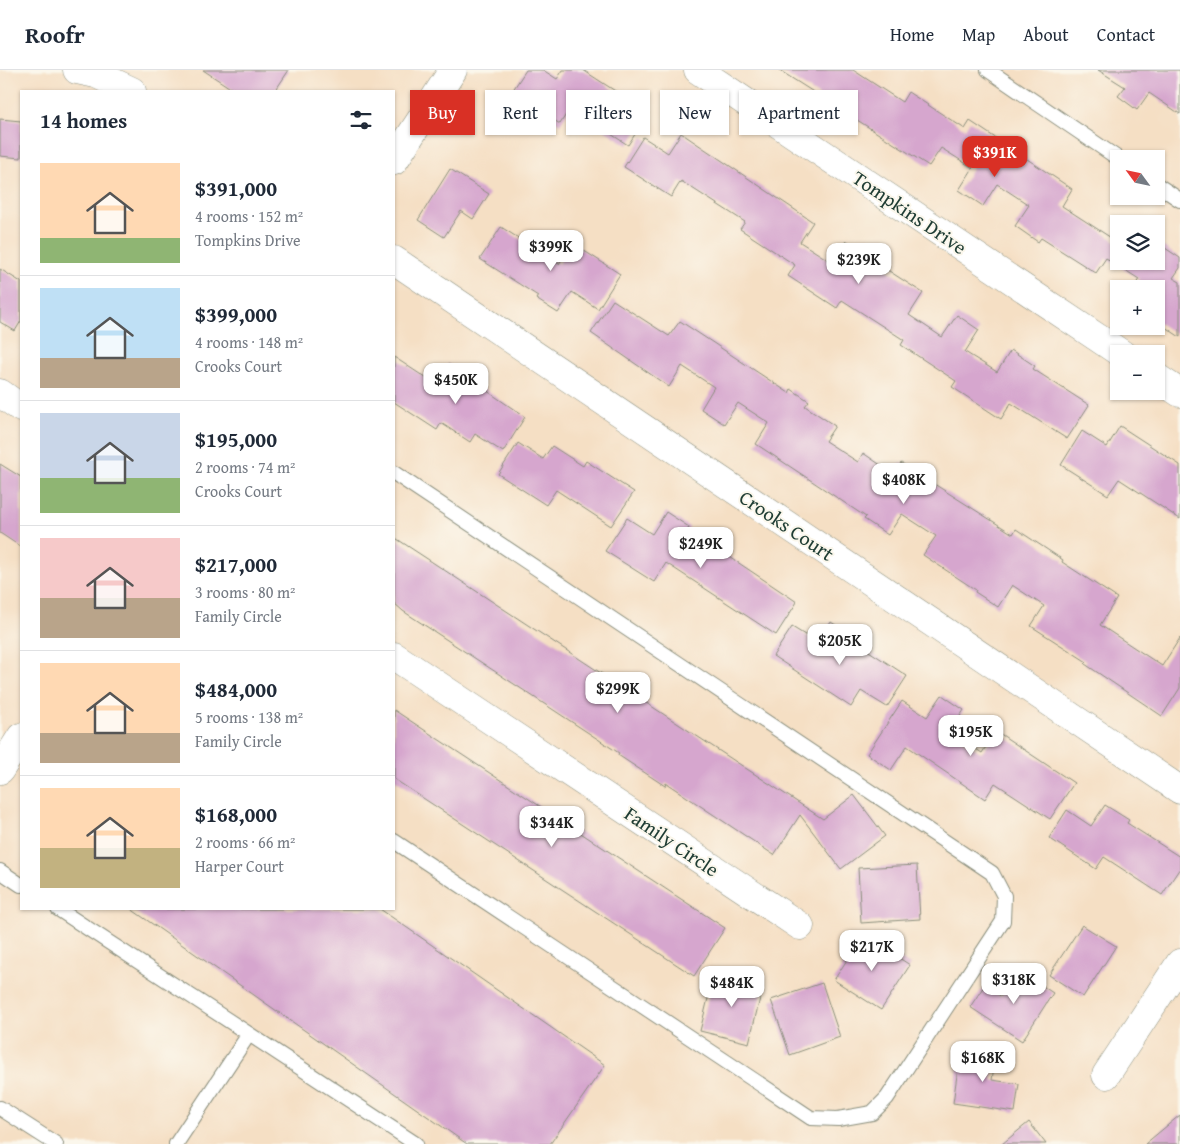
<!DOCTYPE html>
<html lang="en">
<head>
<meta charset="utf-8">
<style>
	body { margin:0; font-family:"Gentium Book Plus",serif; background:#f2f2f3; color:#1f2937; height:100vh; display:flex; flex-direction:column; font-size:19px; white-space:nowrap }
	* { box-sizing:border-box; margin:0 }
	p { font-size:16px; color:#747a83 }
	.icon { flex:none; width:28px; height:28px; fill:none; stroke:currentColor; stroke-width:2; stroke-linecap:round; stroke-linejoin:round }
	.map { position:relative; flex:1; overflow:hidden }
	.details { position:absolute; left:20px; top:20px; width:375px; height:820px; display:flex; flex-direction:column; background:#fff; border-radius:0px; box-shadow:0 1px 4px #0004 }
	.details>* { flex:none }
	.banner { position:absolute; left:410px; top:20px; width:475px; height:45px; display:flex; gap:10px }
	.needle { width:32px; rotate:303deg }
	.buttons { position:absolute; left:1110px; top:80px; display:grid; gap:10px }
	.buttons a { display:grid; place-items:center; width:55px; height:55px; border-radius:0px; background:#fff; box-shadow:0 1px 4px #0004; font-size:25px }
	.price { position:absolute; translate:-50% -42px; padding:0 11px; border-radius:10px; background:#fff; color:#222; font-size:16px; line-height:32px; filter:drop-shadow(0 1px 2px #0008) }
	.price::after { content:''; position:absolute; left:50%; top:30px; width:15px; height:11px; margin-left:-8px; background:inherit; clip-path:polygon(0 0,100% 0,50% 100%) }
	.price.selected { background:#d93025; color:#fff }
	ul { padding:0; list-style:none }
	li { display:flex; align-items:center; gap:15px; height:125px; padding:0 20px }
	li+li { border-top:1px solid #e0e1e3 }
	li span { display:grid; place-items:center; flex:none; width:140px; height:100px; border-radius:0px; color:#555 }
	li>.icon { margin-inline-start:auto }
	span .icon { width:60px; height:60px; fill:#fffc; stroke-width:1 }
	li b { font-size:21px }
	h2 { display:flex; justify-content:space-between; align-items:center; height:60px; padding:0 20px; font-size:21px }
	.tag { padding:0 18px; border-radius:0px; background:#fff; box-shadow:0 1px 4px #0004; font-size:18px; line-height:45px }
	.tag.selected { background:#d93025; color:#fff }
	header { display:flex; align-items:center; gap:30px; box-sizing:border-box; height:70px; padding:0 25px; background:#fff; border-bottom:1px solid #e0e1e3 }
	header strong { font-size:24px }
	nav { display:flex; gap:28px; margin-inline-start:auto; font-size:18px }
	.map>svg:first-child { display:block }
	.building { fill:#d6a6ce }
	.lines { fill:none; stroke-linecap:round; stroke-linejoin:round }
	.service-casing { stroke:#8a8e7c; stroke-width:16 }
	.minor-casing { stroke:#8a8e7c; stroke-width:29 }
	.secondary-casing { stroke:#8a8e7c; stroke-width:29 }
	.service { stroke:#fff; stroke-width:14 }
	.minor { stroke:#fff; stroke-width:28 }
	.secondary { stroke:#fff; stroke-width:28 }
	.labels { text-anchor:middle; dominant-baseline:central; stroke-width:4; stroke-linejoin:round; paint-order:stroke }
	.street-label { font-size:20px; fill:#1f3d34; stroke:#fbf7ec }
</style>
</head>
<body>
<header>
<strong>Roofr</strong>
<nav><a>Home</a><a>Map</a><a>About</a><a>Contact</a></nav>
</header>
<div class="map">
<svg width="1180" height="1074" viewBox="0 0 1180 1074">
	<rect width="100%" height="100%" fill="#fbf7ec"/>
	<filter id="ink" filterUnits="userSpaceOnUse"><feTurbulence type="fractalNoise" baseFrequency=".02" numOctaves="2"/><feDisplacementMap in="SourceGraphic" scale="10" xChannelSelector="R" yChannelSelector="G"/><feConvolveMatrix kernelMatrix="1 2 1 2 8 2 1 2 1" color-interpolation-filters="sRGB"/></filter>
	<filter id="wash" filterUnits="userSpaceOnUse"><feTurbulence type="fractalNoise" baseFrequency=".0096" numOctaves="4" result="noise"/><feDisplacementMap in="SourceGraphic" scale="20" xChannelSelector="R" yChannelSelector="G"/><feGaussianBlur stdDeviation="1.12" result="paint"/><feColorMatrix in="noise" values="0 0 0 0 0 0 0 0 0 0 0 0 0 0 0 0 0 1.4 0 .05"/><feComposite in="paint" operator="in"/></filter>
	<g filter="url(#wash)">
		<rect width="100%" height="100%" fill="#f5dfc4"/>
		<g id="blocks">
			<path class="building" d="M203 0H289L275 21H235Z
				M526 0H543L557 9 563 0H583L649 43 628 75 570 38 560 54 534 37 530 44 507 29Z
				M779 0H853L902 32 908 22 965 59 970 51 1072 119 1062 136 1119 173V191H1147L1156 197V172L1180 188V198L1173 208 1180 212V267L1156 251V219H1133L1139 209 1106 188 1096 203 1041 168 1038 172 1015 156 1029 135 997 114 983 136 959 120 973 98 941 78 929 96Z
				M1098 0H1180V44L1149 23 1137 40 1118 26 1125 17Z
				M0 49 21 51V88L0 86Z
				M681 63 813 152 800 172 833 193 847 171 870 186 869 188 923 223 909 245 942 267 957 245 979 260 965 282 997 302 1011 280 1035 296 1033 299 1089 335 1067 369 1011 333 1001 349 952 317 956 311 901 275 904 270 842 230 837 238 788 206 795 195 740 159 745 152 681 111 671 127 624 97 643 67 668 83Z
				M450 99 489 124 473 149 461 141 444 167 418 150Z
				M501 157 559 194 572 173 620 204 598 239 572 222 558 243 536 229 538 226 480 189Z
				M0 199 21 212V251L15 261 0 252Z
				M613 230 669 266 680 251 789 323 791 319 809 331 805 336 835 356 825 371 858 392 863 383 894 404 901 393 1013 464 1016 459 1063 490 1062 492 1117 528 1100 555 1162 596 1180 568V618L1162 646 1085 594 1087 592 1031 556 1044 536 1012 515 998 537 975 522 976 520 923 485 936 466 902 444 888 465 864 449 866 447 756 374 769 353 738 333 724 354 701 339 714 317 682 296 669 317 591 263Z
				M394 287 435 314 448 294 525 347 503 382 475 364 470 372 441 353 437 360 394 332Z
				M1120 356 1180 395V449L1119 409 1108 425 1061 395 1082 361 1107 377Z
				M518 373 543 389 552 376 583 396 586 391 634 422 611 456 556 420 546 435 498 404Z
				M0 394 21 407V477L0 463Z
				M666 442 689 457 688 459 797 532 776 565 666 493 654 512 605 481 627 448 652 464Z
				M394 467 823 749 854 725 885 766 841 799 800 745 774 785 666 713 665 716 618 685 619 683 403 541 394 533Z
				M831 552 854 567 852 570 907 606 887 637 861 621 851 637 773 586 792 557 818 573Z
				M942 625 964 640 950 662 982 683 996 661 1074 713 1050 749 995 713 985 729 907 676 891 700 867 684 902 631 927 647Z
				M394 640 725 858 694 906 394 709Z
				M1105 735 1129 750 1127 753 1180 787V798L1162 825 1104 787 1096 799 1049 768 1067 740 1091 756Z
				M917 795 920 849 861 853 858 798Z
				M131 839H380L605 995 550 1074H467Z
				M1082 855 1116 876 1083 927 1049 905Z
				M863 865 910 895 881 940 834 910Z
				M1018 900 1053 923 1022 971 970 937 984 916 1001 926Z
				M714 904 763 916 749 973 700 961Z
				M822 913 840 967 790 985 771 930Z
				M961 977 996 983 992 1010 1019 1014 1015 1042 953 1033Z
				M1180 1045V1074H1145Z
				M1029 1052 1046 1074H1002Z"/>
		</g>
	</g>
	<g filter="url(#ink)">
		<use href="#blocks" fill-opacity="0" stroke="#8a8e7c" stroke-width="1"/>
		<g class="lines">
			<defs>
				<path id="service" d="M988 0 1119 89
					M1156 114 1180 130
					M394 403 992 803 1004 826 1003 851 887 1028 872 1043 838 1049 811 1048 394 771
					M0 801 21 815
					M58 839 249 964 176 1074
					M249 964 416 1074
					M0 1038 56 1074"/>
				<path id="minor" d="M77 0 96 4 132 21
					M698 0 1122 284
					M394 190 1180 720
					M1156 307 1180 323
					M0 323 21 338
					M394 586 800 856
					M1106 1005 1180 893"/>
				<path id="secondary" d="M394 91 453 0
					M0 700 21 667"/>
			</defs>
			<use href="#service" class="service-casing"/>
			<use href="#minor" class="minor-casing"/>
			<use href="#secondary" class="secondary-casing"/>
			<use href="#service" class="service"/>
			<use href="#minor" class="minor"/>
			<use href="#secondary" class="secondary"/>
		</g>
	</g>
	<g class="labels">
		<g class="street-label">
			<text transform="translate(910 142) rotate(34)">Tompkins Drive</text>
			<text transform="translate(787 455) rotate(34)">Crooks Court</text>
			<text transform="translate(672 771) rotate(34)">Family Circle</text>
		</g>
	</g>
</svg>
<div class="buttons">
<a><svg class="needle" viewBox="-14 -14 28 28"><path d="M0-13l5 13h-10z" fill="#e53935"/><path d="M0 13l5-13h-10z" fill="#747a83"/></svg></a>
<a><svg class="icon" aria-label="layers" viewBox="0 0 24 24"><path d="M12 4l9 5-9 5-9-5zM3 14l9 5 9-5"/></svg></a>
<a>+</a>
<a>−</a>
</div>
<b class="price selected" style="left:995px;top:108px">$391K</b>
<b class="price" style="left:551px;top:202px">$399K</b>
<b class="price" style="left:859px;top:215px">$239K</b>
<b class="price" style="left:456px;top:335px">$450K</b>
<b class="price" style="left:904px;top:435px">$408K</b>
<b class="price" style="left:701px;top:499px">$249K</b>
<b class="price" style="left:840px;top:596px">$205K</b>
<b class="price" style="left:618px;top:644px">$299K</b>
<b class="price" style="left:971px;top:687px">$195K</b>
<b class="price" style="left:552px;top:778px">$344K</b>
<b class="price" style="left:872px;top:902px">$217K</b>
<b class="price" style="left:1014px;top:935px">$318K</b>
<b class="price" style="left:732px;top:938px">$484K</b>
<b class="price" style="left:983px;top:1013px">$168K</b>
<div class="banner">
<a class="tag selected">Buy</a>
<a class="tag">Rent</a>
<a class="tag">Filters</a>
<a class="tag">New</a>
<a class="tag">Apartment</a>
</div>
<section class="details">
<h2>14 homes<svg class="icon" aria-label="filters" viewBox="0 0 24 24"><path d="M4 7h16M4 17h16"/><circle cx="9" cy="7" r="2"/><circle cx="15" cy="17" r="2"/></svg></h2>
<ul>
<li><span style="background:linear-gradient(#ffd9b3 75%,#8fb573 0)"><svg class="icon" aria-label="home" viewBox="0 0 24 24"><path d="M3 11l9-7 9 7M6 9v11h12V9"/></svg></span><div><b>$391,000</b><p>4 rooms · 152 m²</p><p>Tompkins Drive</p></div></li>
<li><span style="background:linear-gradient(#bfe0f5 70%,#b9a48a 0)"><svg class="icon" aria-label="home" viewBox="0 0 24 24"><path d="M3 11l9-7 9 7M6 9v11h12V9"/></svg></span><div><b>$399,000</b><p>4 rooms · 148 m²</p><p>Crooks Court</p></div></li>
<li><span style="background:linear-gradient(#c9d6e8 65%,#8fb573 0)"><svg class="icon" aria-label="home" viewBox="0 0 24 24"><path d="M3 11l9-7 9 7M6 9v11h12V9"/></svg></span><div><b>$195,000</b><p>2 rooms · 74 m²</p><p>Crooks Court</p></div></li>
<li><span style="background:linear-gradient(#f6c9c9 60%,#b9a48a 0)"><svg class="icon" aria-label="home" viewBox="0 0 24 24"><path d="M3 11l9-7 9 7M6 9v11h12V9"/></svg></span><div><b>$217,000</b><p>3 rooms · 80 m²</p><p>Family Circle</p></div></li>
<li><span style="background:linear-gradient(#ffd9b3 70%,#b9a48a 0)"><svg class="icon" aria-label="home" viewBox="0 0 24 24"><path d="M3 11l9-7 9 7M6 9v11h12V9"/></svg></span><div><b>$484,000</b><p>5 rooms · 138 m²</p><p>Family Circle</p></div></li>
<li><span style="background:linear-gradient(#ffd9b3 60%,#c2b280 0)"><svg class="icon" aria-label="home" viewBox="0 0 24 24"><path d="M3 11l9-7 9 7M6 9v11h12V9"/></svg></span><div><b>$168,000</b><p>2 rooms · 66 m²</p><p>Harper Court</p></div></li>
</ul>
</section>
</div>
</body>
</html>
